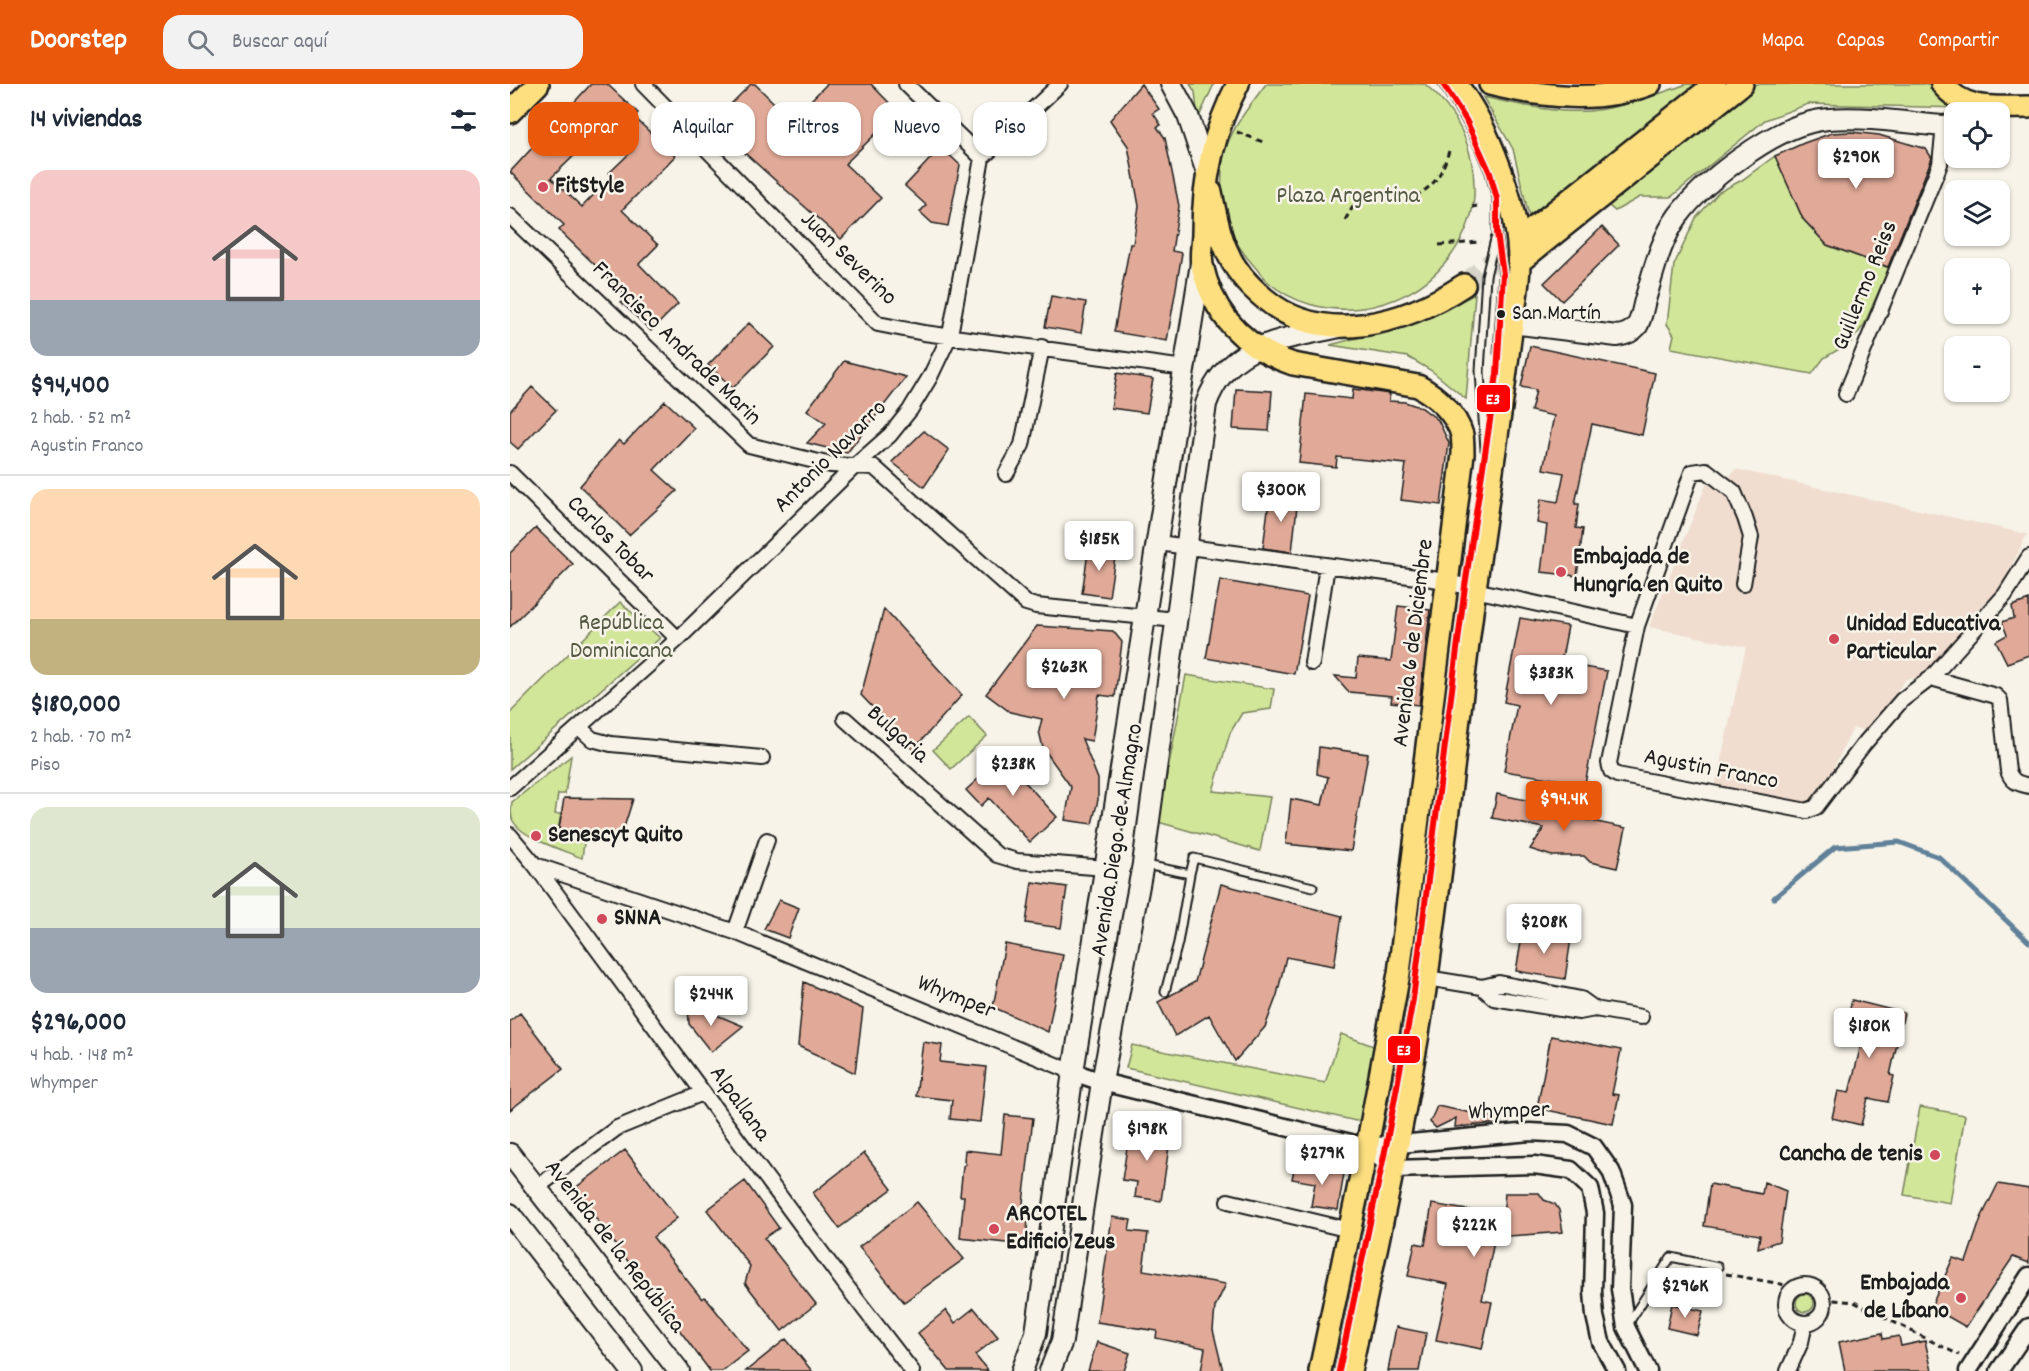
<!DOCTYPE html>
<html lang="es">
<head>
<meta charset="utf-8">
<style>
	body { margin:0; font-family:Dekko,sans-serif; background:#f2f2f3; color:#1f2937; height:100vh; display:flex; flex-direction:column; font-size:22px; white-space:nowrap }
	* { box-sizing:border-box; margin:0 }
	p { font-size:20px; color:#747a83 }
	.icon { flex:none; width:33px; height:33px; fill:none; stroke:currentColor; stroke-width:2; stroke-linecap:round; stroke-linejoin:round }
	.map { position:relative; flex:1; overflow:hidden }
	.side { display:flex; flex-direction:column; background:#fff; width:510px }
	.side>* { flex:none }
	.hud { position:absolute; left:18px; top:18px; width:570px; height:54px; display:flex; gap:12px }
	.controls { position:absolute; left:1434px; top:18px; display:grid; gap:12px }
	.controls a { display:grid; place-items:center; width:66px; height:66px; border-radius:12px; background:#fff; box-shadow:0 2px 4px #0004; font-size:30px }
	.price { position:absolute; translate:-50% -51px; padding:0 14px; border-radius:6px; background:#fff; color:#222; font-size:20px; line-height:39px; filter:drop-shadow(0 2px 3px #0008) }
	.price::after { content:''; position:absolute; left:50%; top:36px; width:18px; height:14px; margin-left:-9px; background:inherit; clip-path:polygon(0 0,100% 0,50% 100%) }
	.price.active { background:#ea580c; color:#fff }
	ul { padding:0; list-style:none }
	li { display:grid; align-content:center; gap:12px; height:318px; padding:0 30px }
	li+li { border-top:2px solid #e0e1e3 }
	li span { display:grid; place-items:center; height:186px; border-radius:18px; color:#555 }
	li>.icon { margin-inline-start:auto }
	span .icon { width:108px; height:108px; fill:#fffc; stroke-width:1 }
	li b { font-size:26px }
	h2 { display:flex; justify-content:space-between; align-items:center; height:72px; padding:0 30px; font-size:26px }
	.tag { padding:0 21px; border-radius:18px; background:#fff; box-shadow:0 2px 4px #0004; font-size:21px; line-height:54px }
	.tag.active { background:#ea580c; color:#fff }
	header { display:flex; align-items:center; gap:36px; box-sizing:border-box; height:84px; padding:0 30px; background:#ea580c; color:#fff }
	header strong { font-size:28px }
	nav { display:flex; gap:33px; margin-inline-start:auto; font-size:21px }
	.search { width:420px; height:54px; background:#f2f2f3; display:flex; align-items:center; gap:15px; box-sizing:border-box; padding:0 21px; border-radius:18px; color:#747a83; font-size:22px }
	main { display:flex; flex:1; min-height:0 }
	.map>svg:first-child { display:block }
	.built { fill:#f0ddd0 }
	.green { fill:#d2e69a; stroke:#77815b; stroke-width:1.5 }
	.lines { fill:none; stroke-linecap:round; stroke-linejoin:round }
	.stream { stroke:#608199; stroke-width:5 }
	.building { fill:#e1aa98; stroke:#1c1c1c; stroke-width:1.5; fill-rule:evenodd }
	.primary-tunnel { stroke:#d6d3c9; stroke-width:21; stroke-dasharray:21 10; stroke-linecap:butt }
	.service-casing { stroke:#1c1c1c; stroke-width:11 }
	.minor-casing { stroke:#1c1c1c; stroke-width:18 }
	.tertiary-casing { stroke:#1c1c1c; stroke-width:21 }
	.secondary-casing { stroke:#1c1c1c; stroke-width:24 }
	.primary-casing { stroke:#1c1c1c; stroke-width:26 }
	.path { stroke:#1c1c1c; stroke-width:3; stroke-dasharray:6 4.5; stroke-linecap:butt }
	.service { stroke:#f7f3e8; stroke-width:7 }
	.minor { stroke:#f7f3e8; stroke-width:14 }
	.tertiary { stroke:#f7f3e8; stroke-width:16 }
	.secondary { stroke:#f7f3e8; stroke-width:20 }
	.primary { stroke:#fddf80; stroke-width:21 }
	.bus-1-casing { stroke:#f7f3e8; stroke-width:10 }
	.bus-1 { stroke:#f00; stroke-width:6 }
	.poi-dot { fill:#d1495b; stroke:#f7f3e8; stroke-width:2 }
	.bus-dot { fill:#1c1c1c; stroke:#f7f3e8; stroke-width:2 }
	.labels { text-anchor:middle; dominant-baseline:central; stroke-width:5; stroke-linejoin:round; paint-order:stroke }
	.bus-label { font-size:22px; fill:#1c1c1c; stroke:#f7f3e8; text-anchor:start }
	.poi-label { font-size:24px; font-weight:bold; fill:#1c1c1c; stroke:#f7f3e8; text-anchor:start }
	.park-label { font-size:24px; fill:#535942; stroke:#f7f3e8 }
	.street-label { font-size:24px; fill:#1c1c1c; stroke:#f7f3e8 }
	.line-badge { stroke:#f7f3e8; stroke-width:2 }
	.badge-label { font-size:16px; text-anchor:middle; font-weight:bold; fill:#fff }
</style>
</head>
<body>
<header>
<strong>Doorstep</strong>
<div class="search"><svg class="icon" aria-label="search" viewBox="0 0 24 24"><circle cx="10" cy="10" r="6"/><path d="M15 15l6 6"/></svg>Buscar aquí</div>
<nav><a>Mapa</a><a>Capas</a><a>Compartir</a></nav>
</header>
<main>
<section class="side">
<h2>14 viviendas<svg class="icon" aria-label="filters" viewBox="0 0 24 24"><path d="M4 7h16M4 17h16"/><circle cx="9" cy="7" r="2"/><circle cx="15" cy="17" r="2"/></svg></h2>
<ul>
<li><span style="background:linear-gradient(#f6c9c9 70%,#9aa5b1 0)"><svg class="icon" aria-label="home" viewBox="0 0 24 24"><path d="M3 11l9-7 9 7M6 9v11h12V9"/></svg></span><div><b>$94,400</b><p>2 hab. · 52 m²</p><p>Agustin Franco</p></div></li>
<li><span style="background:linear-gradient(#ffd9b3 70%,#c2b280 0)"><svg class="icon" aria-label="home" viewBox="0 0 24 24"><path d="M3 11l9-7 9 7M6 9v11h12V9"/></svg></span><div><b>$180,000</b><p>2 hab. · 70 m²</p><p>Piso</p></div></li>
<li><span style="background:linear-gradient(#dfe7d0 65%,#9aa5b1 0)"><svg class="icon" aria-label="home" viewBox="0 0 24 24"><path d="M3 11l9-7 9 7M6 9v11h12V9"/></svg></span><div><b>$296,000</b><p>4 hab. · 148 m²</p><p>Whymper</p></div></li>
</ul>
</section>
<div class="map">
<svg width="1519" height="1287" viewBox="0 0 1519 1287">
	<rect width="100%" height="100%" fill="#f7f3e8"/>
	<filter id="ink" filterUnits="userSpaceOnUse"><feTurbulence type="fractalNoise" baseFrequency=".0167" numOctaves="2"/><feDisplacementMap in="SourceGraphic" scale="12" xChannelSelector="R" yChannelSelector="G"/><feConvolveMatrix kernelMatrix="1 2 1 2 8 2 1 2 1" color-interpolation-filters="sRGB"/></filter>
	<g filter="url(#ink)">
		<path class="built" d="M1225 385 1517 450 1496 494 1458 547 1418 589 1411 594 1396 595 1357 646 1343 644 1307 718 1293 723 1205 702 1236 563 1139 543 1196 401 1203 399 1213 402Z"/>
		<path class="green" d="M680 0H704L688 35 685 8Z
			M756 0H915C950 30 966 67 964 112 963 136 951 160 936 178 894 231 808 242 757 197 752 193 749 187 745 183 726 162 713 139 712 110 711 94 711 76 717 61 726 38 741 20 756 0Z
			M1177 0H1193L1019 132 1003 65 973 13C1007 20 1043 29 1079 27 1113 24 1145 11 1177 0Z
			M1244 0H1428L1451 24 1298 20 1255 36 1161 113H1130L1105 127 1098 121 1108 106Z
			M1265 72 1293 135 1317 161 1379 184 1354 241 1341 258 1314 274 1302 290 1161 264 1164 251 1157 240 1164 181 1186 134 1209 108 1232 96Z
			M965 210 956 315 922 287 898 273 820 261 909 238Z
			M110 518 150 554 0 685V629Z
			M676 591 764 605 761 625 732 629 720 649 703 707 760 713 750 767 648 738Z
			M459 633 477 652 441 685 423 666Z
			M61 672 55 710H48L45 730H51L47 751 74 759 72 774C55 767 12 754 3 737 0 731 1 724 2 718Z
			M831 950 866 963 856 1034 846 1037 616 984 622 961 815 999Z
			M1410 1023 1455 1031 1440 1119 1394 1111Z
			M1286 1219a9 9 0 1 1 18 0a9 9 0 1 1-18 0Z"/>
		<g class="lines">
			<path class="stream" d="M1264 814 1325 763 1389 758 1429 773 1519 858"/>
		</g>
		<path class="building" d="M81 0H97L128 29 124 33 165 72 112 126 148 161 129 180 168 220 141 247 111 218 117 212 49 146 54 141 0 88ZM95 42 123 66 99 89 102 92 72 123 41 94Z
			M241 0H245L281 36 317 0H361L388 28 335 80 371 114 331 155 228 63 223 68 198 43Z
			M631 0 649 25 643 29 651 41 647 43 655 54 669 122 662 167 672 169 657 257 604 248 620 160H623L629 122 618 62 600 36Z
			M1341 48 1369 51 1416 65 1422 74 1378 183 1317 161 1293 135 1265 72 1294 59 1322 49Z
			M431 63 450 81 438 142 422 139 410 128 416 121 395 102Z
			M1092 143 1109 161 1052 217 1034 199Z
			M541 212 576 218 571 249 535 243Z
			M239 239 264 263 223 304 198 281Z
			M1020 262 1145 289 1132 351 1082 340 1065 420H1069L1066 444 1073 445 1067 492 1031 488 1037 441 1027 439 1031 415 1048 418 1054 389 1033 385 1044 332 1021 327 1026 306 1011 303Z
			M334 277 396 293 337 369 297 359 316 339 297 326Z
			M607 289 643 295 637 329 601 324Z
			M22 303 46 326 8 365 0 358V327Z
			M726 305 762 307 759 347 723 345Z
			M843 305 880 310 879 317 895 318 912 324 928 336 939 359 931 421 891 416 896 380 827 373 826 383 789 379 796 310 842 315Z
			M155 317 184 344 144 386 167 407 119 451 70 402 109 356 114 360Z
			M414 347 439 366 414 403 382 378Z
			M760 410 788 413 782 468 753 464Z
			M26 444 63 480 0 543V469Z
			M579 462 606 466 599 513 572 509Z
			M710 496 798 512 784 590 696 574Z
			M1519 516V571L1497 579 1486 557 1497 551 1492 538 1504 534 1502 522Z
			M888 522 920 526 909 621 881 618 882 612 839 608 825 592 846 594 848 574 881 577Z
			M374 525 452 611 403 666 351 611Z
			M1010 534 1058 542 1051 579 1097 587 1075 700 994 687 1007 621 994 618Z
			M527 542 603 547 612 558 605 613 589 611 582 657 572 655 588 695V716L582 740 555 736 561 703 533 664 529 647 532 635 500 628 476 610Z
			M809 663 858 670 841 767 776 760 781 715 812 721 818 693 807 690Z
			M501 665 514 679 505 687 547 733 520 758 479 714 471 722 456 706Z
			M987 710 1040 721 1038 728 1116 744 1107 784 1080 778 1074 772H1042L1020 765 1034 744 982 734Z
			M54 714 123 715 111 753 49 745Z
			M522 798 557 803 551 844 516 839Z
			M711 800 832 832 824 882 776 873 767 911 755 943 725 977 699 931 665 952 648 918 685 898Z
			M269 816 289 824 278 854 254 845Z
			M1013 846 1061 854 1055 895 1006 887Z
			M495 860 553 871 538 948 483 923Z
			M294 898 353 925 345 989 288 962Z
			M1342 916 1394 929 1380 991 1384 992 1378 1018 1358 1014 1351 1041 1322 1034 1328 1007 1339 1009 1351 961 1332 957Z
			M178 919 233 942 201 968 179 940Z
			M10 929 53 985 0 1026V937Z
			M1041 952 1111 966 1102 1010 1109 1011 1103 1040 1027 1024Z
			M413 958 432 961 430 978 476 983 470 1038 440 1035 442 1016 406 1012Z
			M927 1022 991 1035V1039L945 1043 946 1034 926 1044 920 1038Z
			M495 1031 523 1034 511 1136 518 1137 515 1161 450 1154 454 1112H450L453 1082 456 1080 454 1077 455 1066 491 1070Z
			M620 1044 661 1049 651 1117 625 1113 627 1098 612 1096Z
			M115 1066 167 1134 143 1153 192 1215 195 1213 238 1267 212 1287H200L64 1105Z
			M354 1069 382 1105 329 1144 303 1109Z
			M785 1081 834 1089 828 1126 801 1122 805 1099 782 1095Z
			M235 1097 269 1144 254 1154 306 1220 272 1247 235 1199 240 1182 197 1126Z
			M1254 1098 1276 1107 1269 1157 1248 1164 1250 1151 1194 1142 1200 1100 1252 1110Z
			M1488 1100 1519 1105V1179L1503 1173 1456 1243 1421 1223 1443 1174 1456 1178 1471 1134Z
			M995 1109H1029L1034 1116 1045 1120 1049 1126 1053 1148 985 1153 972 1216 982 1218 972 1265 926 1256 938 1200 898 1192 905 1159 915 1161 922 1120 993 1132Z
			M407 1118 454 1175 394 1218 349 1163Z
			M602 1133 621 1136 619 1147 638 1149 633 1186 716 1200 705 1223 703 1246 713 1287H691L695 1264 646 1254 647 1247 587 1238Z
			M1162 1220 1193 1227 1187 1251 1157 1244Z
			M464 1224 488 1253 465 1271 478 1287H439L408 1249 436 1226 445 1239Z
			M886 1243 916 1249 909 1287H878Z
			M1372 1249 1373 1255 1389 1252 1391 1262 1415 1257 1422 1287H1335L1329 1258Z
			M276 1255 302 1287H236Z
			M587 1258 620 1269 614 1287H578Z"/>
		<g class="lines">
			<path class="primary-tunnel" d="M954 201 1018 148"/>
			<defs>
				<path id="service" d="M933 0 956 36 970 66 980 89 987 115V149L993 190 988 269
					M975 366 970 287 976 192 985 155
					M636 781 680 790 668 859 655 908
					M680 790 684 774 803 803
					M876 1061 903 915 959 472
					M1118 1240 1161 1173 1208 1183
					M829 1287 873 1078"/>
				<path id="minor" d="M133 0 368 240 414 249 675 284
					M396 0 472 74
					M0 132 239 361 321 381 364 383 516 519 526 522 666 536
					M1336 310 1430 80 1434 42
					M0 389 168 555
					M496 390 512 361 532 263
					M648 459 937 497 965 506 1127 542
					M1233 500 1241 453 1235 434 1224 408 1196 386 1182 388 1127 542 1099 679 1101 687 1107 691 1297 727 1306 723 1354 660 1392 616 1421 594 1495 511 1519 473
					M802 579 817 482
					M1421 594 1486 612 1490 616 1498 687C1502 698 1507 699 1519 702
					M335 635 487 771 507 777 596 784
					M69 643 82 655 101 660 252 674
					M0 704 168 555 345 382 380 351 400 326 420 293 440 251 472 74 550 0
					M0 751 25 781 337 1203 402 1287
					M25 781 225 848 563 988
					M225 848 257 756
					M917 894 972 903 989 899 1071 915 1085 925
					M972 903 984 914 1069 928 1085 925 1131 933
					M26 1104 107 1044 193 1009
					M718 1117 840 1146
					M1276 1220a19 19 0 1 1 38 0a19 19 0 1 1-38 0Z
					M1278 1287 1291 1258 1295 1239"/>
				<path id="tertiary" d="M563 988 592 998 857 1063 1020 1048 1058 1050 1084 1063 1101 1087 1113 1121 1110 1205 1116 1243 1138 1287
					M857 1063 883 1085 1024 1081 1061 1086 1080 1104 1085 1129 1083 1208 1085 1232 1091 1258 1107 1287
					M1458 1287 1519 1192
					M1489 1287 1519 1243"/>
				<path id="secondary" d="M661 0 678 32 697 89
					M1001 239 1107 252C1115 251 1121 249 1127 242 1131 236 1133 224 1135 216 1144 187 1150 157 1168 132 1194 97 1259 48 1301 38 1336 29 1397 39 1434 42L1444 40
					M0 1070 169 1287
					M0 1130 122 1287
					M512 1287 526 1249 563 988 691 179
					M540 1287 552 1257 592 998 633 780 696 320C718 258 773 256 829 243"/>
				<path id="primary" d="M728 0C703 47 693 96 693 149 693 159 690 171 692 181 703 231 735 264 783 280L908 302C927 312 946 330 952 351 953 357 953 364 953 370L889 889 857 1063 810 1287
					M980 0C1033 13 1088 20 1140 0
					M1432 0C1455 28 1485 23 1519 23
					M0 28 28 0
					M701 108C705 127 708 147 716 165 724 185 739 202 755 215 814 264 896 239 954 201
					M1019 148 1205 0
					M1009 178 1232 0
					M840 1287C868 1156 898 1024 917 892 935 763 948 634 965 505 976 424 989 344 999 263 1002 235 1009 206 1009 178 1009 123 979 42 946 0"/>
			</defs>
			<use href="#service" class="service-casing"/>
			<use href="#minor" class="minor-casing"/>
			<use href="#tertiary" class="tertiary-casing"/>
			<use href="#secondary" class="secondary-casing"/>
			<use href="#primary" class="primary-casing"/>
			<path class="path" d="M727 48 753 58
				M896 117C923 104 930 95 939 67
				M962 123 967 122
				M835 136 850 111
				M929 161 971 158
				M1216 1190 1271 1200 1285 1205
				M1313 1215 1344 1218 1449 1271"/>
			<use href="#service" class="service"/>
			<use href="#minor" class="minor"/>
			<use href="#tertiary" class="tertiary"/>
			<use href="#secondary" class="secondary"/>
			<use href="#primary" class="primary"/>
			<defs>
				<path id="bus-1" d="M829 1287 876 1062 903 915 955 502 987 290 993 190 987 149V115L980 89 956 36 933 0"/>
			</defs>
			<use href="#bus-1" class="bus-1-casing"/>
			<use href="#bus-1" class="bus-1"/>
		</g>
	</g>
	<g class="poi-dot">
		<circle cx="33" cy="103" r="6"/>
		<circle cx="1051" cy="488" r="6"/>
		<circle cx="1324" cy="555" r="6"/>
		<circle cx="26" cy="752" r="6"/>
		<circle cx="92" cy="835" r="6"/>
		<circle cx="1425" cy="1071" r="6"/>
		<circle cx="484" cy="1145" r="6"/>
		<circle cx="1451" cy="1214" r="6"/>
	</g>
	<circle class="bus-dot" cx="991" cy="230" r="5"/>
	<g class="labels">
		<g class="bus-label">
			<text x="1002" y="230">San Martín</text>
		</g>
		<g class="poi-label">
			<text x="45" y="103">FitStyle</text>
			<text x="1063" y="474">Embajada de<tspan x="1063" dy="28">Hungría en Quito</tspan></text>
			<text x="1336" y="541">Unidad Educativa<tspan x="1336" dy="28">Particular</tspan></text>
			<text x="38" y="752">Senescyt Quito</text>
			<text x="104" y="835">SNNA</text>
			<text x="1413" y="1071" text-anchor="end">Cancha de tenis</text>
			<text x="496" y="1131">ARCOTEL<tspan x="496" dy="28">Edificio Zeus</tspan></text>
			<text x="1439" y="1200" text-anchor="end">Embajada<tspan x="1439" dy="28">de Líbano</tspan></text>
		</g>
		<g class="park-label">
			<text x="838" y="113">Plaza Argentina</text>
			<text x="111" y="540">República<tspan x="111" dy="28">Dominicana</tspan></text>
		</g>
		<g class="street-label">
			<text transform="translate(338 175) rotate(44)">Juan Severino</text>
			<text transform="translate(1356 202) rotate(-68)">Guillermo Reiss</text>
			<text transform="translate(166 260) rotate(44)">Francisco Andrade Marin</text>
			<text transform="translate(321 373) rotate(-45)">Antonio Navarro</text>
			<text transform="translate(100 456) rotate(45)">Carlos Tobar</text>
			<text transform="translate(904 559) rotate(-83)">Avenida 6 de Diciembre</text>
			<text transform="translate(387 651) rotate(42)">Bulgaria</text>
			<text transform="translate(1201 686) rotate(11)">Agustin Franco</text>
			<text transform="translate(608 756) rotate(-81)">Avenida Diego de Almagro</text>
			<text transform="translate(446 914) rotate(22)">Whymper</text>
			<text transform="translate(229 1020) rotate(54)">Alpallana</text>
			<text transform="translate(999 1028) rotate(-2)">Whymper</text>
			<text transform="translate(104 1163) rotate(52)">Avenida de la República</text>
		</g>
	</g>
	<g class="line-badge">
		<rect x="966" y="300" width="35" height="29" rx="6" fill="#f00"/>
		<rect x="877" y="951" width="34" height="29" rx="6" fill="#f00"/>
	</g>
	<g class="badge-label">
		<text x="983" y="320">E3</text>
		<text x="894" y="971">E3</text>
	</g>
</svg>
<div class="controls">
<a><svg class="icon" aria-label="locate" viewBox="0 0 24 24"><circle cx="12" cy="12" r="6"/><path d="M12 2v4M12 18v4M2 12h4M18 12h4"/></svg></a>
<a><svg class="icon" aria-label="layers" viewBox="0 0 24 24"><path d="M12 4l9 5-9 5-9-5zM3 14l9 5 9-5"/></svg></a>
<a>+</a>
<a>−</a>
</div>
<b class="price" style="left:1346px;top:106px">$290K</b>
<b class="price" style="left:771px;top:439px">$300K</b>
<b class="price" style="left:589px;top:488px">$185K</b>
<b class="price" style="left:554px;top:616px">$263K</b>
<b class="price" style="left:1041px;top:622px">$383K</b>
<b class="price" style="left:503px;top:713px">$238K</b>
<b class="price active" style="left:1054px;top:748px">$94.4K</b>
<b class="price" style="left:1034px;top:871px">$208K</b>
<b class="price" style="left:201px;top:943px">$244K</b>
<b class="price" style="left:1359px;top:975px">$180K</b>
<b class="price" style="left:637px;top:1078px">$198K</b>
<b class="price" style="left:812px;top:1102px">$279K</b>
<b class="price" style="left:964px;top:1174px">$222K</b>
<b class="price" style="left:1175px;top:1235px">$296K</b>
<div class="hud">
<a class="tag active">Comprar</a>
<a class="tag">Alquilar</a>
<a class="tag">Filtros</a>
<a class="tag">Nuevo</a>
<a class="tag">Piso</a>
</div>
</div>
</main>
</body>
</html>
